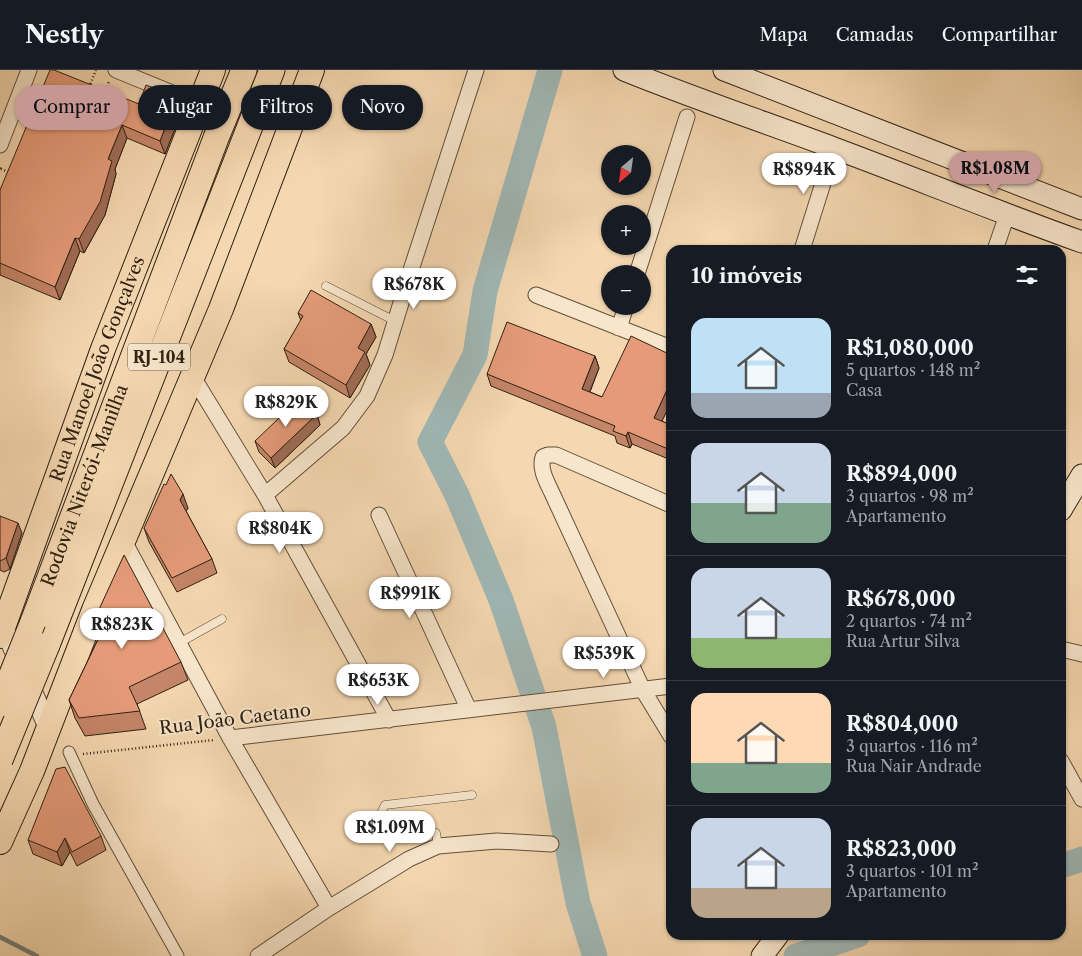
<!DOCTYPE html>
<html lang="pt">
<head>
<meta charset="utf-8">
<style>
	body { margin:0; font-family:"Libre Caslon Text",serif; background:#20242c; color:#f1f3f6; height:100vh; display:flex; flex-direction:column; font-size:19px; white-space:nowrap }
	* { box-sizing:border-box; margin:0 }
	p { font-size:16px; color:#9ea1a6 }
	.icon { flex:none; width:28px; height:28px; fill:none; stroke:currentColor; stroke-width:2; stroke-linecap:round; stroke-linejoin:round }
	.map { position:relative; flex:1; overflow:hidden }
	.panel { position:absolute; left:666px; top:175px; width:400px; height:695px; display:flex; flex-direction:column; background:#171b24; border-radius:15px; box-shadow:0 1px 4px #0004 }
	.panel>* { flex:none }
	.hud { position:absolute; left:15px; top:15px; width:475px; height:45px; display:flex; gap:10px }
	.needle { width:32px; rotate:209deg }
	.fabs { position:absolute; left:601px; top:75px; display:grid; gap:10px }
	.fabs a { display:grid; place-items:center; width:50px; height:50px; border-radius:50%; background:#171b24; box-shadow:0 1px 4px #0004; font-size:25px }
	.price { position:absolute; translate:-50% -42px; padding:0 11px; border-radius:18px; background:#fff; color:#222; font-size:16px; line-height:32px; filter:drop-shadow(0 1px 2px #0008) }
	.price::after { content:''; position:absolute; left:50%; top:30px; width:15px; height:11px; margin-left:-8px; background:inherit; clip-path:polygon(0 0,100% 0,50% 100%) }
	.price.selected { background:#c59692; color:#111 }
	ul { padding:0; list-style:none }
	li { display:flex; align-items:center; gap:15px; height:125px; padding:0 25px }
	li+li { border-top:1px solid #363941 }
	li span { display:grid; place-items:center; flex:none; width:140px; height:100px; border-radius:15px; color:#555 }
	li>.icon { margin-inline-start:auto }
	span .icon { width:60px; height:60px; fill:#fffc; stroke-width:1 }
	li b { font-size:21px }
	h2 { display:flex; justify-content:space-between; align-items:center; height:60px; padding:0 25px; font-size:21px }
	.pill { padding:0 18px; border-radius:22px; background:#171b24; box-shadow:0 1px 4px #0004; font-size:18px; line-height:45px }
	.pill.selected { background:#c59692; color:#111 }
	header { display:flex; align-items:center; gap:30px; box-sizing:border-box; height:70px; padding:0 25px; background:#171b24; border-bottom:1px solid #363941 }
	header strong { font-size:24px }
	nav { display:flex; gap:28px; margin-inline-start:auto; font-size:18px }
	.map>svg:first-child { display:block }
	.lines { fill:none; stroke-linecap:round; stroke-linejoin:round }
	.stream { stroke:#737c75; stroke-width:4.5 }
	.river { stroke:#a0b8b6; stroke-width:25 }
	.service-casing { stroke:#614f3a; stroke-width:9 }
	.pedestrian-casing { stroke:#614f3a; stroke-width:13 }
	.minor-casing { stroke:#614f3a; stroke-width:17 }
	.tertiary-casing { stroke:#614f3a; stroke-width:21 }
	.secondary-casing { stroke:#302113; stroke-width:23 }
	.primary-casing { stroke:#302113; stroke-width:26 }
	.trunk-casing { stroke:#302113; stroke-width:27 }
	.path { stroke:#302113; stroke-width:2.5; stroke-dasharray:1 2.5; stroke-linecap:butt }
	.service { stroke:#f8e6cc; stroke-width:8 }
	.pedestrian { stroke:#f8e6cc; stroke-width:11 }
	.minor { stroke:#f8e6cc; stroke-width:15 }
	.tertiary { stroke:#f8e6cc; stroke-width:19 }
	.secondary { stroke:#f8e6cc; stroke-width:21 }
	.primary { stroke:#f5d8b1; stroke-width:24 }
	.trunk { stroke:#f5d8b1; stroke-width:25 }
	.trunk-bridge-casing { stroke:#302113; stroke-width:27; stroke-linecap:butt }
	.path-bridge { stroke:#302113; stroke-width:2.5; stroke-dasharray:1 2.5; stroke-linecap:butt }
	.trunk-bridge { stroke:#f5d8b1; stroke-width:25 }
	.wall { fill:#c58568; stroke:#302113 }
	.shaded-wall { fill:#a06c55; stroke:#302113 }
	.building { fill:#e59b79; stroke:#302113 }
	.labels { text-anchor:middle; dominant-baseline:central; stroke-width:4; stroke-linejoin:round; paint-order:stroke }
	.shield { fill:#f8e6cc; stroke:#6c5c4a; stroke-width:1 }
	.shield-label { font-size:16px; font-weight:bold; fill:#302113 }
	.street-label { font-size:18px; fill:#302113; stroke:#f8e6cc }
</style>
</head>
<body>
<header>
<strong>Nestly</strong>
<nav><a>Mapa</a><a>Camadas</a><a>Compartilhar</a></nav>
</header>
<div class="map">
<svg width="1082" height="886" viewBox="0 0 1082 886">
	<rect width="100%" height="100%" fill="#f5d8b1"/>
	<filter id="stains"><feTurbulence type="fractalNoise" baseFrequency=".004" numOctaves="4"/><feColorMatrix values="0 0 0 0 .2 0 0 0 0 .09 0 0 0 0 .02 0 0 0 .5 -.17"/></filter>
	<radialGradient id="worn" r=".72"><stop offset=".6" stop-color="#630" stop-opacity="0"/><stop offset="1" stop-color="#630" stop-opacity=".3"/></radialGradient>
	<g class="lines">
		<path class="stream" d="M0 867 37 886"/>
		<path class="river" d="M550 0 485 221 475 285 430 372 457 425 501 530 544 657 578 833 595 886
			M1061 796 1082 789
			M796 886 858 865"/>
		<defs>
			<path id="service" d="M326 216 395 251
				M179 573 222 549
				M438 776 436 763C424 756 402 770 393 763 388 758 385 747 382 741L385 735 472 725"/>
			<path id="pedestrian" d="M69 682 93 734 178 886"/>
			<path id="minor" d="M116 0 199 34
				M0 75 29 0
				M802 180 834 78
				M995 180 1007 145
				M637 204 687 47
				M536 225 671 278
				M619 258 626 236
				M193 307 265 425 389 650
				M265 425 343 358 367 326 385 285 412 197 476 0
				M671 435 556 385H548L543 387C539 399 547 412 552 423L643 620 671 666
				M379 445 469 640
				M124 471 230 668 329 838
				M1061 579 1082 584
				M230 668 671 616
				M1061 691 1082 729
				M258 886 329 838 409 789 438 776 497 771 551 774"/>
			<path id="tertiary" d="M0 549 49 659"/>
			<path id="secondary" d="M624 0C693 28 764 52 834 78 917 109 998 142 1082 172
				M724 0 1082 139
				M1061 440 1082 405
				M762 886 778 865"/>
			<g id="primary">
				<path id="s1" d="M0 566 103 279 213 0"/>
				<path d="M0 772 32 701 94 540 221 239 312 0"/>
			</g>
			<g id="trunk">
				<path id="s2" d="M33 552 216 68 244 0"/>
				<path d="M47 575 272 0"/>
			</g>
		</defs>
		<use href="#service" class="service-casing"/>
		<use href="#pedestrian" class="pedestrian-casing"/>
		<use href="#minor" class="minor-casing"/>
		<use href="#tertiary" class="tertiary-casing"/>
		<use href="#secondary" class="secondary-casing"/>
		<use href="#primary" class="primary-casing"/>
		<use href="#trunk" class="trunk-casing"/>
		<path class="path" d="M89 17 96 0
			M105 23 109 11
			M0 98 1 99
			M83 684 214 670"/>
		<use href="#service" class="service"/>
		<use href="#pedestrian" class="pedestrian"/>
		<use href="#minor" class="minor"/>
		<use href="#tertiary" class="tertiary"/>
		<use href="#secondary" class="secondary"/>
		<use href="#primary" class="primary"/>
		<use href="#trunk" class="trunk"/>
		<defs>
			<path id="trunk-bridge" d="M0 634 33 552
				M0 690 47 575"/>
		</defs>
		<use href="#trunk-bridge" class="trunk-bridge-casing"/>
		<path class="path-bridge" d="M1 99 9 102"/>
		<use href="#trunk-bridge" class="trunk-bridge"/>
	</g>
	<path class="wall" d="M139 34 182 41 165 84 127 68 115 99 116 104 105 145 84 183 80 181 60 230 0 205V120Z
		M298 243 371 254 376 267 366 284 370 295 350 328 289 292 284 279 301 251Z
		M595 286 599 298 590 322 671 355V390L632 374 630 378 617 373 615 366 491 316 487 304Z
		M317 344 320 355 275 398 259 382 255 371Z
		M188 438 186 441 212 489 217 503 177 522 149 472 144 458Z
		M0 446 22 463 10 499 4 502 0 500Z
		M96 546 181 592 188 610 137 634 146 659 85 666 75 648 69 630 102 561Z
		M101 766 106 780 77 796 70 782 62 796 33 784 28 770Z"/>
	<path class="shaded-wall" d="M177 27 182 41 165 84 160 71Z
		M122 55 127 68 115 99 116 104 105 145 84 183 79 169 108 89Z
		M75 168 80 181 60 230 55 217Z
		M371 254 376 267 366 284 370 295 350 328 346 315 358 278Z
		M595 286 599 298 586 331 582 319Z
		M671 311V332L658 360 654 348Z
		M317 344 320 355 275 398 271 388Z
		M628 362 632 374 630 378 626 366Z
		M671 371V388L668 379Z
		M183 424 188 438 185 443 180 430Z
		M18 453 22 463 10 499 6 488Z
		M65 768 70 782 62 796 57 782Z"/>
	<path class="building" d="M50 0H54L139 34 146 15 177 27 160 71 122 55 108 89 112 91 100 132 79 169 75 168 55 217 0 193V120Z
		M311 220 371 254 358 278 365 282 346 315 284 279 303 246 298 243Z
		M507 252 595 286 582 319 602 327 631 266 671 285V311L654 348 671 355V371L668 379 628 362 626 366 613 361 615 356 487 304Z
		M301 327 317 344 271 388 255 371Z
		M171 404 183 424 180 430 212 489 172 508 144 458 164 414 166 415Z
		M0 446 18 453 6 488 0 491Z
		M124 485 181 592 129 617 140 641 79 648 69 630 103 559 96 546Z
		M65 697 101 766 72 782 65 768 57 782 28 770 56 699Z"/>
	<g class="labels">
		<rect class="shield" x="128" y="273.5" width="62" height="27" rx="4"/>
		<g class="shield-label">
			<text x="159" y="287">RJ-104</text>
		</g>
		<g class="street-label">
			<text stroke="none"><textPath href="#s1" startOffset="284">Rua Manoel João Gonçalves</textPath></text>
			<text stroke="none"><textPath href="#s2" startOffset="146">Rodovia Niterói-Manilha</textPath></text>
			<text transform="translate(235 649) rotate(-7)">Rua João Caetano</text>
		</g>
	</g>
	<rect width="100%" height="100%" filter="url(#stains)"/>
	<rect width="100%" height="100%" fill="url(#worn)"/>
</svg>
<div class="fabs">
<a><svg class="needle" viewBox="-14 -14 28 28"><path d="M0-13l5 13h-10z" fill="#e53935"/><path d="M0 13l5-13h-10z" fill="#9ea1a6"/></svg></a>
<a>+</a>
<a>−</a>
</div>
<b class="price selected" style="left:995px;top:124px">R$1.08M</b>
<b class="price" style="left:804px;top:125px">R$894K</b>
<b class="price" style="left:414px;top:240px">R$678K</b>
<b class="price" style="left:286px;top:358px">R$829K</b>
<b class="price" style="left:280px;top:484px">R$804K</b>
<b class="price" style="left:410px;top:549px">R$991K</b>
<b class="price" style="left:122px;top:580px">R$823K</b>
<b class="price" style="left:604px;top:609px">R$539K</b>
<b class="price" style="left:378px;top:636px">R$653K</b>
<b class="price" style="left:390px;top:783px">R$1.09M</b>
<div class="hud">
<a class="pill selected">Comprar</a>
<a class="pill">Alugar</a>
<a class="pill">Filtros</a>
<a class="pill">Novo</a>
</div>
<section class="panel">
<h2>10 imóveis<svg class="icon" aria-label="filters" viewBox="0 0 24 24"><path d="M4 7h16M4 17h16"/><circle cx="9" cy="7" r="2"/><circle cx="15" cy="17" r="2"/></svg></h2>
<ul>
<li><span style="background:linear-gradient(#bfe0f5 75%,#9aa5b1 0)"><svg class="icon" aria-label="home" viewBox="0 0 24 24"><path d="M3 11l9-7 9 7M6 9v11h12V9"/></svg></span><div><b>R$1,080,000</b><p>5 quartos · 148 m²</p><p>Casa</p></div></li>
<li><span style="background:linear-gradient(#c9d6e8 60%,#7fa58c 0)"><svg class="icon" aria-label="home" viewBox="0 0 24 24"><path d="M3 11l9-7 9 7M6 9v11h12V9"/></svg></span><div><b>R$894,000</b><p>3 quartos · 98 m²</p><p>Apartamento</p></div></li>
<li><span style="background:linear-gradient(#c9d6e8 70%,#8fb573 0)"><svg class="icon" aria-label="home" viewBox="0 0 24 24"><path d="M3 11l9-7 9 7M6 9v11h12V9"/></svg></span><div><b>R$678,000</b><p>2 quartos · 74 m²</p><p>Rua Artur Silva</p></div></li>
<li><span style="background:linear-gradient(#ffd9b3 70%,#7fa58c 0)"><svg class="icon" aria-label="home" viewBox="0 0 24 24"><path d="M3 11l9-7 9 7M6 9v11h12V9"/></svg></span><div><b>R$804,000</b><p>3 quartos · 116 m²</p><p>Rua Nair Andrade</p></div></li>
<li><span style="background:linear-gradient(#c9d6e8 70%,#b9a48a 0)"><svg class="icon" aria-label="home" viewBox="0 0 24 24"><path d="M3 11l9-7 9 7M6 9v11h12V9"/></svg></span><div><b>R$823,000</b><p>3 quartos · 101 m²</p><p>Apartamento</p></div></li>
</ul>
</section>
</div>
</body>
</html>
